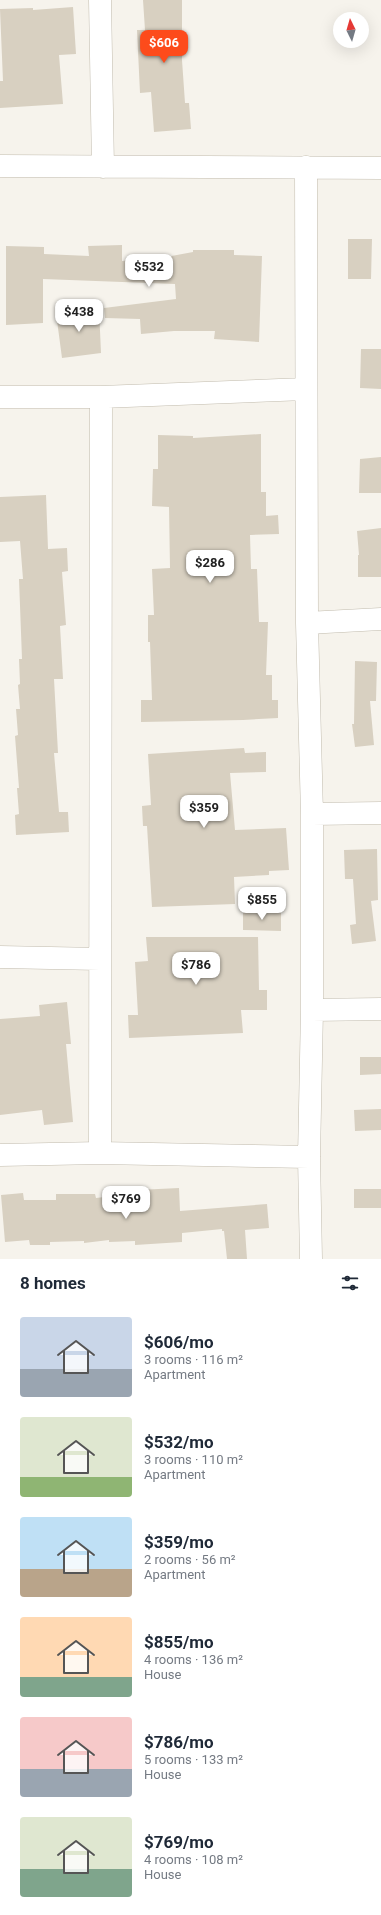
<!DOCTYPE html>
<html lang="en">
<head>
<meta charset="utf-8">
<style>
	body { margin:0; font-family:Roboto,sans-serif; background:#f2f2f3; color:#1f2937; height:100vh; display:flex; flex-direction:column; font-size:15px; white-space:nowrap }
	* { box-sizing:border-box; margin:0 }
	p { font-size:13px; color:#747a83 }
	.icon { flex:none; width:22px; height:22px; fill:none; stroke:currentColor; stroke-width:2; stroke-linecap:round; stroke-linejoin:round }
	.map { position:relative; height:1259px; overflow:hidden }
	.panel { display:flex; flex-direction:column; background:#fff; flex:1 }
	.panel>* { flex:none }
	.needle { width:26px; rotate:355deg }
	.tools { position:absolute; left:333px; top:12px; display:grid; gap:8px }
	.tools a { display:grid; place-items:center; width:36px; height:36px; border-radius:50%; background:#fff; box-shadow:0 4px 16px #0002; font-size:20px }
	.price { position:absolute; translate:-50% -34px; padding:0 9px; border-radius:8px; background:#fff; color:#222; font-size:13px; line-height:26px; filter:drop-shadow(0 1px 2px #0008) }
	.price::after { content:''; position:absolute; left:50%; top:24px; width:12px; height:9px; margin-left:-6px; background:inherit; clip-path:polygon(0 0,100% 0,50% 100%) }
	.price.on { background:#fd4b1b; color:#fff }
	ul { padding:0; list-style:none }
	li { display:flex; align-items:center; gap:12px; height:100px; padding:0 20px }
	li span { display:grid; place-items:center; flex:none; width:112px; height:80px; border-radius:4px; color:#555 }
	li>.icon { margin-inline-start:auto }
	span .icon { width:48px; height:48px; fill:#fffc; stroke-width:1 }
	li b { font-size:17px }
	h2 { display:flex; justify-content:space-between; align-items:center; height:48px; padding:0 20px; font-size:17px }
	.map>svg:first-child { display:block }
	.building { fill:#d8d0c1 }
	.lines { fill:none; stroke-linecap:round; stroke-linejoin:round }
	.minor-casing { stroke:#c2bcae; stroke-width:23 }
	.minor { stroke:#fff; stroke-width:22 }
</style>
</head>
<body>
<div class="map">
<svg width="381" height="1259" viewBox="0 0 381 1259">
	<rect width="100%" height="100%" fill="#f6f3ec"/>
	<path class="building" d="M143 0H182V60L185 103H189L191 129 154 132 151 92 140 93 137 30H145Z
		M73 7 76 54 59 55 63 104 0 108V81H3L0 9 33 8V10Z
		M348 239H372L371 279H348Z
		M122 245V261L150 258V260L193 252V250H234V255L262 256 259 342 214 339 215 331H174L141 334 140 319 105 318 104 308 176 299 175 284 43 279V323L6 325V246L44 247V254L89 256 88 246Z
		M99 308 101 353 62 358 56 313Z
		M361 349H381V389L360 388Z
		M261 434V492H266V516L278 515 279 534 250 535 251 569H257L259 622H268L266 675H272V700H278V718L243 720 141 722V700H152L150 642H148V615H154L152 569 170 568 169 507 152 506 153 469H158V435L193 436V438Z
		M381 457V493H359L360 459Z
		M46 495 48 549 67 548 68 571 62 572 66 625 60 626 63 679H54L58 753H54L59 812H68L69 832 16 835 15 815 19 814 17 788H19L15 736 18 735 16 709H20L18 685 20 684 19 659H22L19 579H23L20 541 0 542V497Z
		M381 528V577H358V555H359L357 531Z
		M355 661 377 662 376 701H370L374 745 355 747 352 724H354Z
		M244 748 245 753 266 752V772L230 773 235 830 286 828 289 870 269 871V875L234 877 235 904 152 907 147 826H143L142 806 151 805 148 754Z
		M377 849 378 900 371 901 376 941 352 944 350 925 356 924 353 879H345L344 850Z
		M243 911 281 912V931L243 930Z
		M146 937H258L259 990H267V1010H241L243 1033 129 1038 128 1015H138L135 962 148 961Z
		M67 1002 71 1044H66L73 1122 44 1125 42 1110 0 1115V1019L40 1016 39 1005Z
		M360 1057H381V1074L360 1075Z
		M381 1109V1130L355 1131 354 1110Z
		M179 1188 180 1211 267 1204 269 1228 245 1230 247 1259H227L224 1231H222V1229L182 1233V1242L135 1245V1241L109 1242V1240L84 1243V1241L50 1242V1245H30L29 1240 5 1242 1 1195 23 1193 24 1200H56V1194H95L96 1198 138 1193V1190Z
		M354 1189H381V1208H354Z"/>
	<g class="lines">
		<defs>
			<path id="minor" d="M100 0 103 167
				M0 166 381 168
				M306 167 307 623 312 814V1010L309 1157 311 1259
				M0 397H101L305 389
				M307 623 381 619
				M312 814 381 813
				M0 957 100 959
				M312 1010 381 1009
				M100 1153 101 397
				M0 1155 100 1153 309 1157"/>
		</defs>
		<use href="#minor" class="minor-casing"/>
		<use href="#minor" class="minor"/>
	</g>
</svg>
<div class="tools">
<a><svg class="needle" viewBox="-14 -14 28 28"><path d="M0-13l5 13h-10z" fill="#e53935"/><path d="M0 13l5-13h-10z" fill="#747a83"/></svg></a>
</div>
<b class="price on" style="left:164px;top:64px">$606</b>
<b class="price" style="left:149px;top:288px">$532</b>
<b class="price" style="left:79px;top:333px">$438</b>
<b class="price" style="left:210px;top:584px">$286</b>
<b class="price" style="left:204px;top:829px">$359</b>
<b class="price" style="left:262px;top:921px">$855</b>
<b class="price" style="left:196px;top:986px">$786</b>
<b class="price" style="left:126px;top:1220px">$769</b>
</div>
<section class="panel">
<h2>8 homes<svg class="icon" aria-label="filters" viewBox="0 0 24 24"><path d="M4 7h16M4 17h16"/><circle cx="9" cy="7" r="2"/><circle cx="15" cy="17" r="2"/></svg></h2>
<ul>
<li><span style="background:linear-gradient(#c9d6e8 65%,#9aa5b1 0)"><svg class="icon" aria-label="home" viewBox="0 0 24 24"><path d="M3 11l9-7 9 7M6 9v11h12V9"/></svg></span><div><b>$606/mo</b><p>3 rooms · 116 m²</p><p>Apartment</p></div></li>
<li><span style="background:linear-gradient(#dfe7d0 75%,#8fb573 0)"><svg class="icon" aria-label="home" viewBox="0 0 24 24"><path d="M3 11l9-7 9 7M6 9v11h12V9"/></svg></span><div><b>$532/mo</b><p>3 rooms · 110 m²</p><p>Apartment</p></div></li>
<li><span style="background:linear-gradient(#bfe0f5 65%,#b9a48a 0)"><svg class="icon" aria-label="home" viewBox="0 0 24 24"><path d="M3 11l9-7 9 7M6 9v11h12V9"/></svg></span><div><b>$359/mo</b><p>2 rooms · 56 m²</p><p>Apartment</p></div></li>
<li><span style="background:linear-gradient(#ffd9b3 75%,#7fa58c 0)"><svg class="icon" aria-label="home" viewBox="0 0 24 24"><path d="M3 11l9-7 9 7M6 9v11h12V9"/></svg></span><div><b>$855/mo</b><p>4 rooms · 136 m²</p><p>House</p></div></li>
<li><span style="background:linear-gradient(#f6c9c9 65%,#9aa5b1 0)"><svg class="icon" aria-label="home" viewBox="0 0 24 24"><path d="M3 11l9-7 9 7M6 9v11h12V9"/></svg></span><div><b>$786/mo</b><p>5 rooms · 133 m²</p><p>House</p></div></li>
<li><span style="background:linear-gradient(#dfe7d0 65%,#7fa58c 0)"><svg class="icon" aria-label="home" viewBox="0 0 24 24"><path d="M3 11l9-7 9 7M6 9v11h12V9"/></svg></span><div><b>$769/mo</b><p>4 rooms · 108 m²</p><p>House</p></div></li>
</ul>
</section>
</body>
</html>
